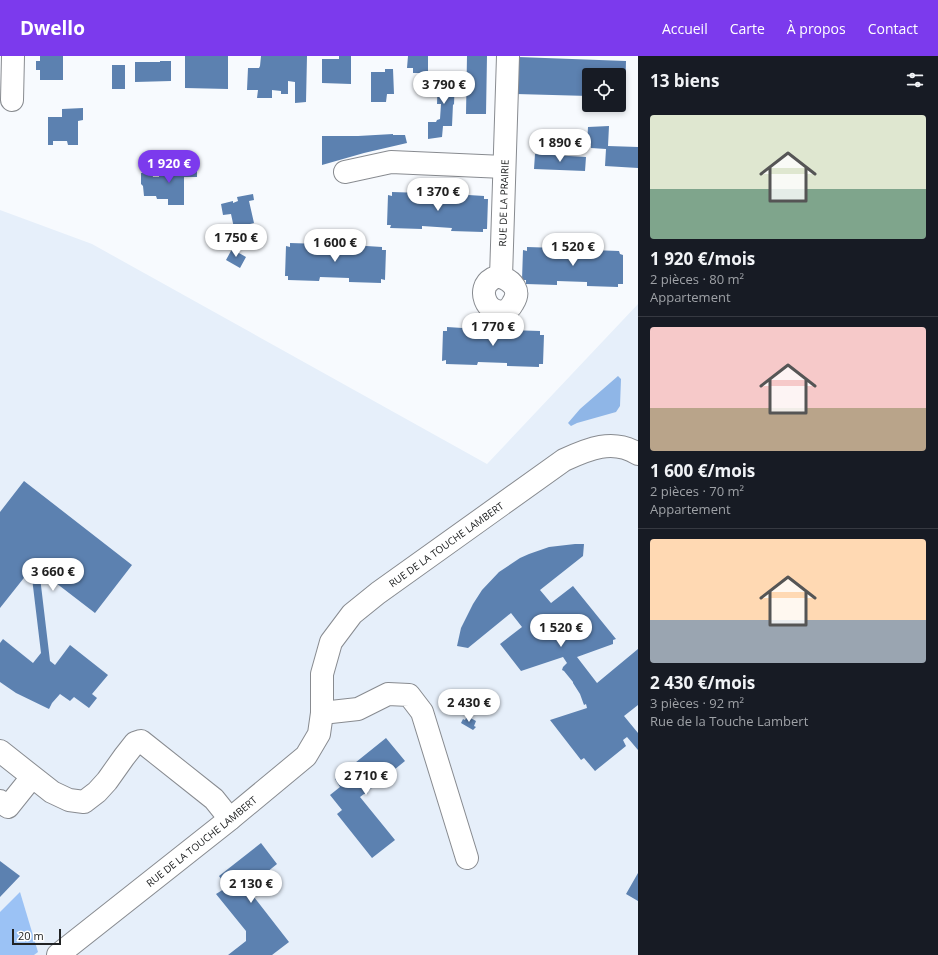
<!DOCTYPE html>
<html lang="fr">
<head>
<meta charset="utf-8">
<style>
	body { margin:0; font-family:"Open Sans",sans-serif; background:#20242c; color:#f1f3f6; height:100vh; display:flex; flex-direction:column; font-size:15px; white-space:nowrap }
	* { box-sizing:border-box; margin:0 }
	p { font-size:13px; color:#9ea1a6 }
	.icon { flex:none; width:22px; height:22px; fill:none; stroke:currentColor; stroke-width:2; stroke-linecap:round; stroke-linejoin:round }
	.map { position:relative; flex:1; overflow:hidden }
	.details { display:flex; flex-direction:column; background:#171b24; width:300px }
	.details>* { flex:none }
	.buttons { position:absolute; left:582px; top:12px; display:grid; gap:8px }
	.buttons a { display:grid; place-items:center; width:44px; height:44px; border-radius:4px; background:#171b24; box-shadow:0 2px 6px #0003; font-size:20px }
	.scale { position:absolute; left:12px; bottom:10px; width:49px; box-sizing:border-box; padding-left:4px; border:2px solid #212324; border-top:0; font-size:11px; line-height:14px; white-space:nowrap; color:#212324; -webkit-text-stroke:3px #fff; paint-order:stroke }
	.price { position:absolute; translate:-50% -34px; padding:0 9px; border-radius:14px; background:#fff; color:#222; font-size:13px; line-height:26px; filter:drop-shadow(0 1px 2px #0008) }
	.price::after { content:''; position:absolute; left:50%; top:24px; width:12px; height:9px; margin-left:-6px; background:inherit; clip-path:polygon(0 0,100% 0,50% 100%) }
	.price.active { background:#7c3aed; color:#fff }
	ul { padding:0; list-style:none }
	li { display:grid; align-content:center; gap:8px; height:212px; padding:0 12px }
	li+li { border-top:1px solid #363941 }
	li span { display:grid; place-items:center; height:124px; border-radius:4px; color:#555 }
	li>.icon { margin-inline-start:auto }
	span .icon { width:72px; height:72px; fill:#fffc; stroke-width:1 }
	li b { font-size:17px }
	h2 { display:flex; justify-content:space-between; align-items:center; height:48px; padding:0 12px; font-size:17px }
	header { display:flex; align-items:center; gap:24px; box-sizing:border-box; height:56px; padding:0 20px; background:#7c3aed; color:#fff }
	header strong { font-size:19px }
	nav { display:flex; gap:22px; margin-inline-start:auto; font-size:14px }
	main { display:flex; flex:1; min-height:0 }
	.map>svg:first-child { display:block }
	.built { fill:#e6effa }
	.forest { fill:#9bc2f5 }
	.water { fill:#8fb6e7 }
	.building { fill:#5c81b0 }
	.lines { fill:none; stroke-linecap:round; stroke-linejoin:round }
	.minor-casing { stroke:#888b90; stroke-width:24 }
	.minor { stroke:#fff; stroke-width:22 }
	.labels { text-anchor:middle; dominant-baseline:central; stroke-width:3; stroke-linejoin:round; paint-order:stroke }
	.street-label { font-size:10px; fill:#212324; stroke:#fff }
</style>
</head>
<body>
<header>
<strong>Dwello</strong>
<nav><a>Accueil</a><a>Carte</a><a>À propos</a><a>Contact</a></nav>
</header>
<main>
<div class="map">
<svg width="638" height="899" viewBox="0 0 638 899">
	<rect width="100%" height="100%" fill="#f7fafe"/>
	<path class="built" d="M0 154 92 188 487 408 638 248V899H0Z"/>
	<path class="forest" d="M20 836 38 896 34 899H0V856Z"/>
	<path class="water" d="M618 320 621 323 620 350 616 356 577 367 571 370 568 367 580 353Z"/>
	<path class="building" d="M40 0H63V24H40V14H36V5H40Z
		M185 0H228V33L185 32Z
		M261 0H307L306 46 295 47V26L288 25V38H281V35L272 34V42H257L258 34H247L248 12H259L260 10Z
		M339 0H351V28L322 27V3H339Z
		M408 0H428V17H413V12H407Z
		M467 0H487L486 58H466Z
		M518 1 626 5 625 42 619 41V19H589V40L516 38Z
		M160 5H171V25L135 26V6H160Z
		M112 9H125V33H112Z
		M385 13H393L394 38H387L386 46H371V16H385Z
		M438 17H455L454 49 453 48 452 70H443L442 81 428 83V66H436L437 64 440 63 441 48H437Z
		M83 52V64L78 65V89H68L67 85H53V89H48V61H62V53Z
		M609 70 608 90 638 91V112L605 110 606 93 591 92V89H587L588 71Z
		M393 78V79H405L407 87 364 97 322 109V80H358Z
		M535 98 586 101 585 115 534 113Z
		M185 101 197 102V121H184V149H168V143H157L156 140H144L143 130 141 128V117H152L153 121H159V118H184Z
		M392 136 423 137V141H432V139L444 140V146L453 147V138L484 140V143H488L487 173H483V176L451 175 452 172 422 170V173L390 172 391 169H387L388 139 392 140Z
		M253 138 254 144 249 145 254 167 234 172 231 158 223 159 221 148 233 145V147L238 145 237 141Z
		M290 187 321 188V191H340V197H351V189L382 191V194H386L385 224 381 223V227L349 226V222L320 221 319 225 288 224V220H285L286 190 290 191Z
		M527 191 558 192V200H563L564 193 619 195 620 198 623 199V228H618V231L587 230V226L557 225V229L526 228V224H522L523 194 527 195Z
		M232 193 246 201 240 212 226 204Z
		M447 271 478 273 479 275 487 276V274L500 275 499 282H509V274L540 275V279H544L543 308H539V311L507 310V307L478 306 477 309 446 308V304L442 305 443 275H447Z
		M24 425 132 509 95 557 43 517 40 521 50 605 55 609 70 589 108 619 92 638 97 642 89 652 74 641 70 645 60 638 52 647 49 653 16 637 0 626V587L3 583 33 607 41 597 32 522 27 518 0 552V456Z
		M575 488H584L583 500 540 534 551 547 573 530 616 583 613 584V588L577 601 597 627 638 593V649L624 660 638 677V694L627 681 623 684 626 690 595 715 584 702 581 704 550 664 587 652 586 648 584 649 580 638 573 627V626L564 615 562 614 563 611 567 607 563 601 521 615 500 588 522 571 511 557 468 592 457 590 461 572 473 548 482 534 499 516 520 502 529 498 549 491Z
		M467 660 476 665 474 670 476 671 473 674 461 667 463 663 465 664Z
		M386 682 405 705 368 735 367 738H364L360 741 395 784 372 802 337 758 342 754 330 739 340 731 335 723Z
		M261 787 277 808 247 832 289 886 272 899H228L246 885V875L216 838 224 833V827L219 820Z
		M0 805 20 820 0 841Z
		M638 817V845L626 838Z"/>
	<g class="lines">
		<defs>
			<g id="minor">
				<path d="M12 44 13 0"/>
				<path d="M345 116 391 106 504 111"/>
				<path id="s1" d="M501 221 508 0"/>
				<path d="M501 221C513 225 521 235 513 247 511 251 508 254 504 255 486 259 476 232 492 223 494 221 498 221 501 221Z"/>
				<path d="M322 657 358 653 388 638 409 639 422 656 467 802"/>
				<path d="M0 695 52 736 69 744 84 746 97 736 107 725 124 701 135 687 141 685 214 743 230 763"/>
				<path d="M0 745 8 751 32 721"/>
				<path id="s2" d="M58 899 230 763 306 700 319 678 322 657V618L331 586 352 558 378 537 564 404C588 393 613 382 638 398"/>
			</g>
		</defs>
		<use href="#minor" class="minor-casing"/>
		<use href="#minor" class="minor"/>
	</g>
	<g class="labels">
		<g class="street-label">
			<text stroke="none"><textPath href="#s1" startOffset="74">RUE DE LA PRAIRIE</textPath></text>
			<text stroke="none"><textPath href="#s2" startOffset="589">RUE DE LA TOUCHE LAMBERT</textPath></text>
			<text stroke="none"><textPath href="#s2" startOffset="183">RUE DE LA TOUCHE LAMBERT</textPath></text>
		</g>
	</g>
</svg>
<div class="buttons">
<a><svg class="icon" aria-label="locate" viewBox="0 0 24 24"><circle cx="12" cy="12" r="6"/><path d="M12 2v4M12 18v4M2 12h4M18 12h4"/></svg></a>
</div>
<div class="scale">20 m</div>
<b class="price" style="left:444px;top:49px">3 790 €</b>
<b class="price" style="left:560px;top:107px">1 890 €</b>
<b class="price active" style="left:169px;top:128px">1 920 €</b>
<b class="price" style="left:438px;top:156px">1 370 €</b>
<b class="price" style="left:236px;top:202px">1 750 €</b>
<b class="price" style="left:335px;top:207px">1 600 €</b>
<b class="price" style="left:573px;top:211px">1 520 €</b>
<b class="price" style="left:493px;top:291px">1 770 €</b>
<b class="price" style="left:53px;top:536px">3 660 €</b>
<b class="price" style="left:561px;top:592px">1 520 €</b>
<b class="price" style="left:469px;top:667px">2 430 €</b>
<b class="price" style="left:366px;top:740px">2 710 €</b>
<b class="price" style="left:251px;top:848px">2 130 €</b>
</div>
<section class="details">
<h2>13 biens<svg class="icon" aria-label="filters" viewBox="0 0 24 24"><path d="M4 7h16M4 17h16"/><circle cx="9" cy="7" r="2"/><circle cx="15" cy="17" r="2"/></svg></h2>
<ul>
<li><span style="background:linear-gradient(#dfe7d0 60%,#7fa58c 0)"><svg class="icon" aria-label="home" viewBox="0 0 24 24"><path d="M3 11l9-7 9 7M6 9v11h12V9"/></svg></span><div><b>1 920 €/mois</b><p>2 pièces · 80 m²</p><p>Appartement</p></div></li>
<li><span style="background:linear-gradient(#f6c9c9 65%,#b9a48a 0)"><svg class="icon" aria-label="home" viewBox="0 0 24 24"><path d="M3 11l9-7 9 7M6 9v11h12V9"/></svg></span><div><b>1 600 €/mois</b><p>2 pièces · 70 m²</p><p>Appartement</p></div></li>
<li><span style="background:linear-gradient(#ffd9b3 65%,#9aa5b1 0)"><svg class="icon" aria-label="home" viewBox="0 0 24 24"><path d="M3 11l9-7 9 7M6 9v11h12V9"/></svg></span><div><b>2 430 €/mois</b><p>3 pièces · 92 m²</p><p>Rue de la Touche Lambert</p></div></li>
</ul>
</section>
</main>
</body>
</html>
